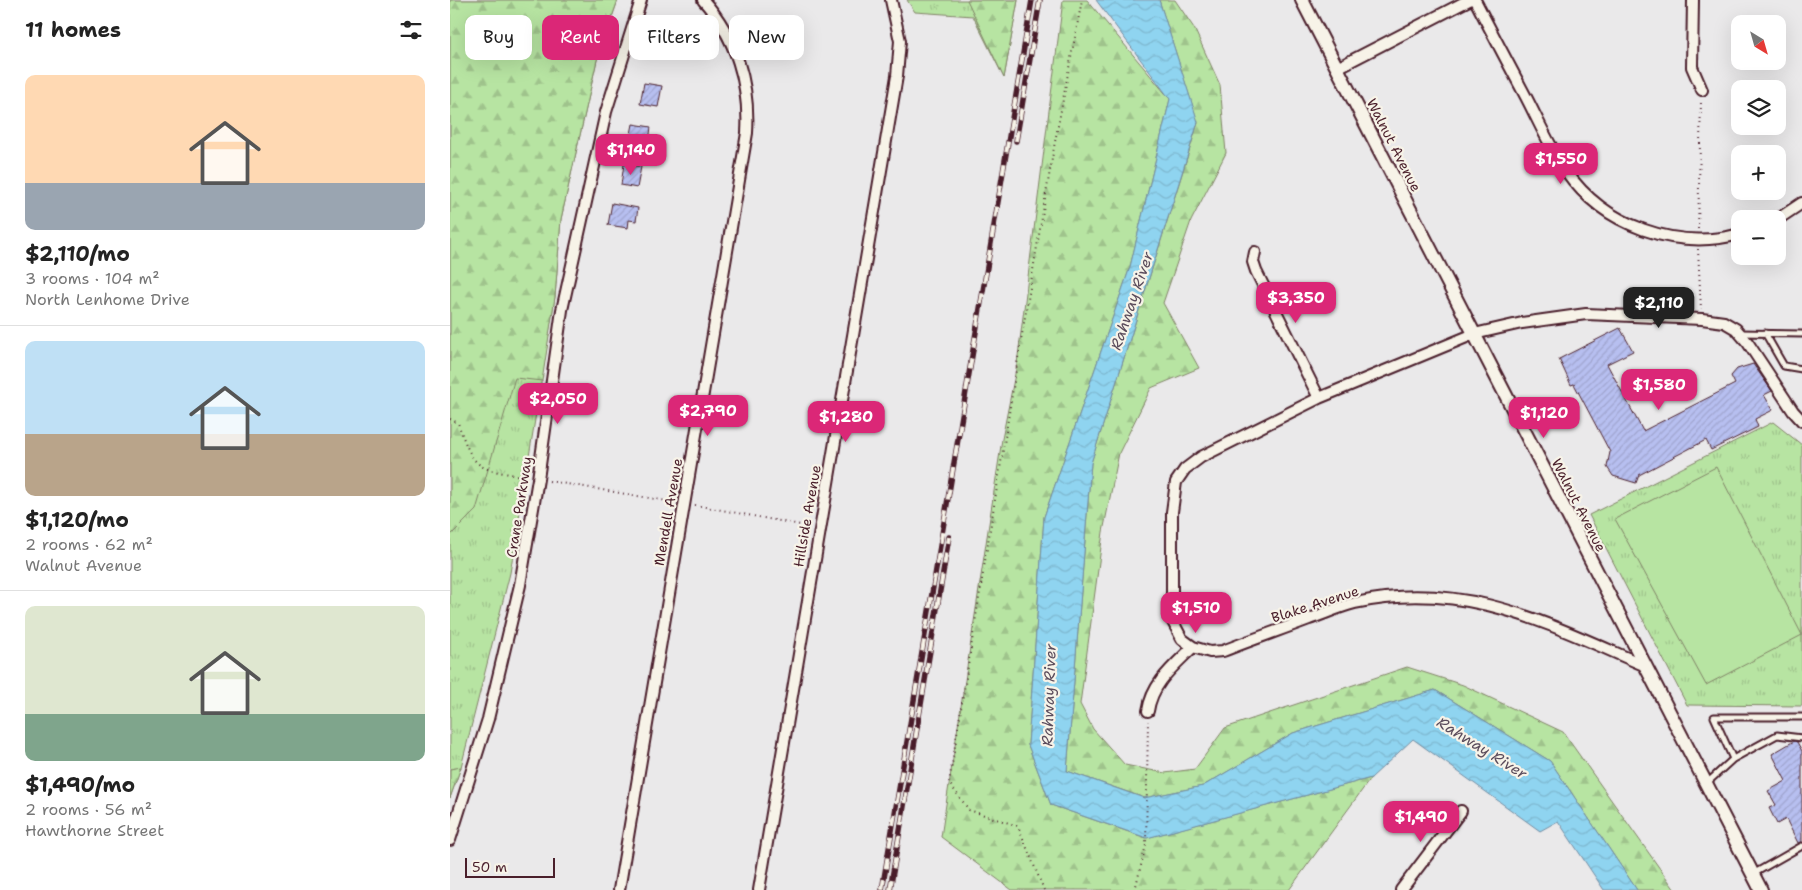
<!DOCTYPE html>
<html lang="en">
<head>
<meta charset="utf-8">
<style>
	body { margin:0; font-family:"Shantell Sans",sans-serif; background:#f6f6f6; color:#222; height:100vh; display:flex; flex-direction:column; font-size:19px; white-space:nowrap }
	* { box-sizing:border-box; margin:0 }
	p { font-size:16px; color:#767676 }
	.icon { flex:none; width:28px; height:28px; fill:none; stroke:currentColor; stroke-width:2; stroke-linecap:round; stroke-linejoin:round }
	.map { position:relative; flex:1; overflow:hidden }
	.side { display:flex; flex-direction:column; background:#fff; width:450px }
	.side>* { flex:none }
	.banner { position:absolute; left:15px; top:15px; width:475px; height:45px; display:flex; gap:10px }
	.needle { width:32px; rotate:143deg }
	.controls { position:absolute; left:1281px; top:15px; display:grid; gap:10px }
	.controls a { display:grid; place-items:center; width:55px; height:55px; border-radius:10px; background:#fff; box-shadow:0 5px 20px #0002; font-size:25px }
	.scale { position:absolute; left:15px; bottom:12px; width:90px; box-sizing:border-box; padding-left:5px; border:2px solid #4a1f2b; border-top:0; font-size:14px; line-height:18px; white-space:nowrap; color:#4a1f2b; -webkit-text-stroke:4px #f7f3e8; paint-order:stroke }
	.price { position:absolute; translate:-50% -42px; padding:0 11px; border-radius:10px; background:#db2777; color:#fff; font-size:16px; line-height:32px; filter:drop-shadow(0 1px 2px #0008) }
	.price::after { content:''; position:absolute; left:50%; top:30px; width:15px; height:11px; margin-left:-8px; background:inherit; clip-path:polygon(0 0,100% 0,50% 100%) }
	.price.current { background:#222; color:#fff }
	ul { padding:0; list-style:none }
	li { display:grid; align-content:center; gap:10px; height:265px; padding:0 25px }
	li+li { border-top:1px solid #e0e0e0 }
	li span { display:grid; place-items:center; height:155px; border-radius:10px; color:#555 }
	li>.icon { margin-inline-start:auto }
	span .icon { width:90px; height:90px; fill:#fffc; stroke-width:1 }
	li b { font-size:21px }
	h2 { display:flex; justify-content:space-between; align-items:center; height:60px; padding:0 25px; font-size:21px }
	.chip { padding:0 18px; border-radius:10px; background:#fff; box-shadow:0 5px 20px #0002; font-size:18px; line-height:45px }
	.chip.current { background:#db2777; color:#fff }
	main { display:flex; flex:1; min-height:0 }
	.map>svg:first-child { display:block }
	.grass { fill:url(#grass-tufts); stroke:#808266 }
	.forest { fill:url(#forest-firs); stroke:#808266 }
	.garden { fill:#b7e4a2; stroke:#808266 }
	.water { fill:url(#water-waves); stroke:#738ca1 }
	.building { fill:url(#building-hatch); stroke:#4a1f2b }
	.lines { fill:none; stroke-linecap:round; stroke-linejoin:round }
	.service-casing { stroke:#4a1f2b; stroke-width:9 }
	.minor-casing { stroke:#4a1f2b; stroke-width:14 }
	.tertiary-casing { stroke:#4a1f2b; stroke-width:16 }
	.path { stroke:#4a1f2b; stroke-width:2; stroke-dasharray:1 4; stroke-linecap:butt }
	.service { stroke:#f7f3e8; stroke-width:5 }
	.minor { stroke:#f7f3e8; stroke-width:10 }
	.tertiary { stroke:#f7f3e8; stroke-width:12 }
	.rail-casing { stroke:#4a1f2b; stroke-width:5.5 }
	.rail { stroke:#f7f3e8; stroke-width:4; stroke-dasharray:11; stroke-linecap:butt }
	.labels { text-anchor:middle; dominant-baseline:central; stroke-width:4.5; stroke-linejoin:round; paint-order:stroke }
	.street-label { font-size:14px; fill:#4a1f2b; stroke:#f7f3e8 }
	.water-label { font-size:15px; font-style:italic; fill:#5b4c5c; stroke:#f7f3e8 }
</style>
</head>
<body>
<main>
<section class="side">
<h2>11 homes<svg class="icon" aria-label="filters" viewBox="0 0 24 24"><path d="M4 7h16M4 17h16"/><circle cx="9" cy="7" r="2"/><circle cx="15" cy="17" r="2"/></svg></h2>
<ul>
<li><span style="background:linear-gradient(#ffd9b3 70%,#9aa5b1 0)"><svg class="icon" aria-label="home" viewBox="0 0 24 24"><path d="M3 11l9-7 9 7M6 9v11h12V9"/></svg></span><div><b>$2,110/mo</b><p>3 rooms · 104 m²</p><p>North Lenhome Drive</p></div></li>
<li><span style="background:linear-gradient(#bfe0f5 60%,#b9a48a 0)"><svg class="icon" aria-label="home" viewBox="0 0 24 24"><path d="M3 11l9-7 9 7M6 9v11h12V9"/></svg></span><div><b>$1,120/mo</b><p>2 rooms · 62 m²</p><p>Walnut Avenue</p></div></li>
<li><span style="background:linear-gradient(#dfe7d0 70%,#7fa58c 0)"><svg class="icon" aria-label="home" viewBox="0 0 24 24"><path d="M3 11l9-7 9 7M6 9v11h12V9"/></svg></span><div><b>$1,490/mo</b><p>2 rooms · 56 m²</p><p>Hawthorne Street</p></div></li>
</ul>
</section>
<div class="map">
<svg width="1352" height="890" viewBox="0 0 1352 890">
	<defs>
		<pattern id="grass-tufts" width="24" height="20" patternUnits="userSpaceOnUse" patternTransform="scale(1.25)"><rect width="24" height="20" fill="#b7e4a2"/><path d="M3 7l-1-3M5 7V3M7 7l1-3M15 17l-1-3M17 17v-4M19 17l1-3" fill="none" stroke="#9fc38c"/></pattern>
		<pattern id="forest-firs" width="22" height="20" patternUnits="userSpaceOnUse" patternTransform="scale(1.25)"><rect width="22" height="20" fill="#b7e4a2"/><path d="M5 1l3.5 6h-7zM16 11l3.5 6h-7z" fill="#9fc38c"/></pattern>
		<pattern id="water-waves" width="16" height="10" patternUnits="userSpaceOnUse" patternTransform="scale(1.25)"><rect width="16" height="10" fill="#8fd4f0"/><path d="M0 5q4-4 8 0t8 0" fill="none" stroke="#7db6ce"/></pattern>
		<pattern id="building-hatch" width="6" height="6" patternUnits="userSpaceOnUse" patternTransform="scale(1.25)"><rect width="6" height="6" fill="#b7bff0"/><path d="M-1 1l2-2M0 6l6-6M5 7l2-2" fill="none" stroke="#9fa4ce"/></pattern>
	</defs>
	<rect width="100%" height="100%" fill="#eae9ea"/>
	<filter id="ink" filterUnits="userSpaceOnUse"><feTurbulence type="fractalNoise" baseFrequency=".02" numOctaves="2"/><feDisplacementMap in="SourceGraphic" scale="10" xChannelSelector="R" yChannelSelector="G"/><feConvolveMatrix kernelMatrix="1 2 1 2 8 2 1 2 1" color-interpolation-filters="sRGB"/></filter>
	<g filter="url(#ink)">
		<path class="grass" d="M0 0H168L147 60 111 219 105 297 60 573 11 767 0 798Z
			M457 0H568L554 78 523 16 465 12Z
			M1323 422 1352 445V706L1237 705 1139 515Z"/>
		<path class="forest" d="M0 0H168L147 60 111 219 105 297 92 381 65 378 26 510 0 536Z
			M517 0H568L554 78Z
			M613 0H637L720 99 680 267 594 517 578 745 601 805 696 838 921 778 839 890H562L491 837 552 439 567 364Z
			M709 0H725L744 28 770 85 776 153 741 221 713 303 749 368 701 388 669 453 653 532 630 704 643 729 675 765 715 773 745 769 775 728 957 667 1013 685 1113 732 1225 890H1187L1100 761 985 690 843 733 753 786 695 798 617 771 641 463 748 123Z
			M11 767 0 798V769Z"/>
		<path class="garden" d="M1266 467 1352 635 1256 685 1165 519Z"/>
		<path class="water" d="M646 0H709L748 122 641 463 617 771 694 798 753 786 843 733 985 690 1100 761 1187 890H1154L1108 821 1090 831 963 739 921 778 697 838 601 805 578 745 594 517 680 267 720 99Z"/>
		<path class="building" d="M194 83 212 86 208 107 190 104Z
			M183 124 201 127 198 148 179 144Z
			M174 164 191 167 187 188 171 185Z
			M162 203 188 208 186 221 179 220 178 228 158 225Z
			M1170 328 1183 351 1157 364 1193 431 1285 384 1281 376 1287 369 1303 364 1322 391 1314 395 1323 410 1305 419 1308 427 1261 450 1256 440 1189 475 1186 483 1163 476 1157 467 1160 452 1124 384 1121 385 1109 359Z
			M1344 741 1347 742 1352 751V842L1348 843 1336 819 1327 824 1319 808 1326 805 1318 791 1336 781 1322 754Z"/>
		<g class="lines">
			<defs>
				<path id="service" d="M1290 333 1352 334
					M1315 333 1334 366 1352 369
					M1283 759 1264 717H1352
					M1257 783 1283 759 1327 735 1352 738
					M1303 874 1352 846"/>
				<path id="minor" d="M1025 0C1042 33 1059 65 1076 97 1089 122 1100 148 1116 171 1154 226 1226 251 1290 234
					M1243 0 1242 67 1252 90
					M887 68 1019 0
					M1328 219 1352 203
					M805 252 803 262 806 271 869 398
					M1196 666C1100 625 1014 578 905 603 889 607 874 614 859 619 830 630 801 640 773 651L760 652 743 647 732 639 722 620V512L726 482 735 469 751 457 869 398 1024 334 1072 323 1136 314 1252 319 1274 322 1286 329 1298 343 1343 411 1352 421
					M698 711C702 683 724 666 743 647
					M0 840 38 719 70 585 88 479 112 310 156 112 191 0
					M169 890 297 133C300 84 286 37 253 0
					M309 890 447 76 450 41 441 0
					M951 890 1011 811"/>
				<path id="tertiary" d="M852 0 1311 890"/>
			</defs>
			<use href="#service" class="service-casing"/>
			<use href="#minor" class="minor-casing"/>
			<use href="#tertiary" class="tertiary-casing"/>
			<path class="path" d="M1248 229 1251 101
				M1248 249 1251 309
				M0 419 8 423C25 473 28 468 77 477
				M99 481 223 502
				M245 505 361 527
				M594 890 568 826 519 810 499 783 567 364 604 147 632 0
				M685 890 696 845 698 721"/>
			<use href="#service" class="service"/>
			<use href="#minor" class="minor"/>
			<use href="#tertiary" class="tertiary"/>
			<defs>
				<path id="rail" d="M566 141 590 0
					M432 890 582 0
					M440 890 499 537"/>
			</defs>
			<use href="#rail" class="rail-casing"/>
			<use href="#rail" class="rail"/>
		</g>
	</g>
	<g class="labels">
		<g class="street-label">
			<text transform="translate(944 145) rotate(63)">Walnut Avenue</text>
			<text transform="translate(1129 505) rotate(63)">Walnut Avenue</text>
			<text transform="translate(69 507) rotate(-81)">Crane Parkway</text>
			<text transform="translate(218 512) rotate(-80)">Mendell Avenue</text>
			<text transform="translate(357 516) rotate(-80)">Hillside Avenue</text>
			<text transform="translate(865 604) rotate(-18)">Blake Avenue</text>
		</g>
		<g class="water-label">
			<text transform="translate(682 301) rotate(-71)">Rahway River</text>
			<text transform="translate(599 695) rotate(-88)">Rahway River</text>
			<text transform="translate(1032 748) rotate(32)">Rahway River</text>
		</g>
	</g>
</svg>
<div class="controls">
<a><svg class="needle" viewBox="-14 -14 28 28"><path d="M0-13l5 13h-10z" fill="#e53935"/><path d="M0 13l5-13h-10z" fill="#767676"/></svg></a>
<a><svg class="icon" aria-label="layers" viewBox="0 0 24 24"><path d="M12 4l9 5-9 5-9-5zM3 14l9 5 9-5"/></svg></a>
<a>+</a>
<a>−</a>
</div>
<div class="scale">50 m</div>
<b class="price" style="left:181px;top:176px">$1,140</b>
<b class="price" style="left:1111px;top:185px">$1,550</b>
<b class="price" style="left:846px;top:324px">$3,350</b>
<b class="price current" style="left:1209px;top:329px">$2,110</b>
<b class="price" style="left:1209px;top:411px">$1,580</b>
<b class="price" style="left:108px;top:425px">$2,050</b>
<b class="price" style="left:258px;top:437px">$2,790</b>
<b class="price" style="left:1094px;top:439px">$1,120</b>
<b class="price" style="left:396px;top:443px">$1,280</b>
<b class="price" style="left:746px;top:634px">$1,510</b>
<b class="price" style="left:971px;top:843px">$1,490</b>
<div class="banner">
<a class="chip">Buy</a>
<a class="chip current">Rent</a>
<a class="chip">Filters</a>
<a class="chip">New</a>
</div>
</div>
</main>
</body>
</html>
